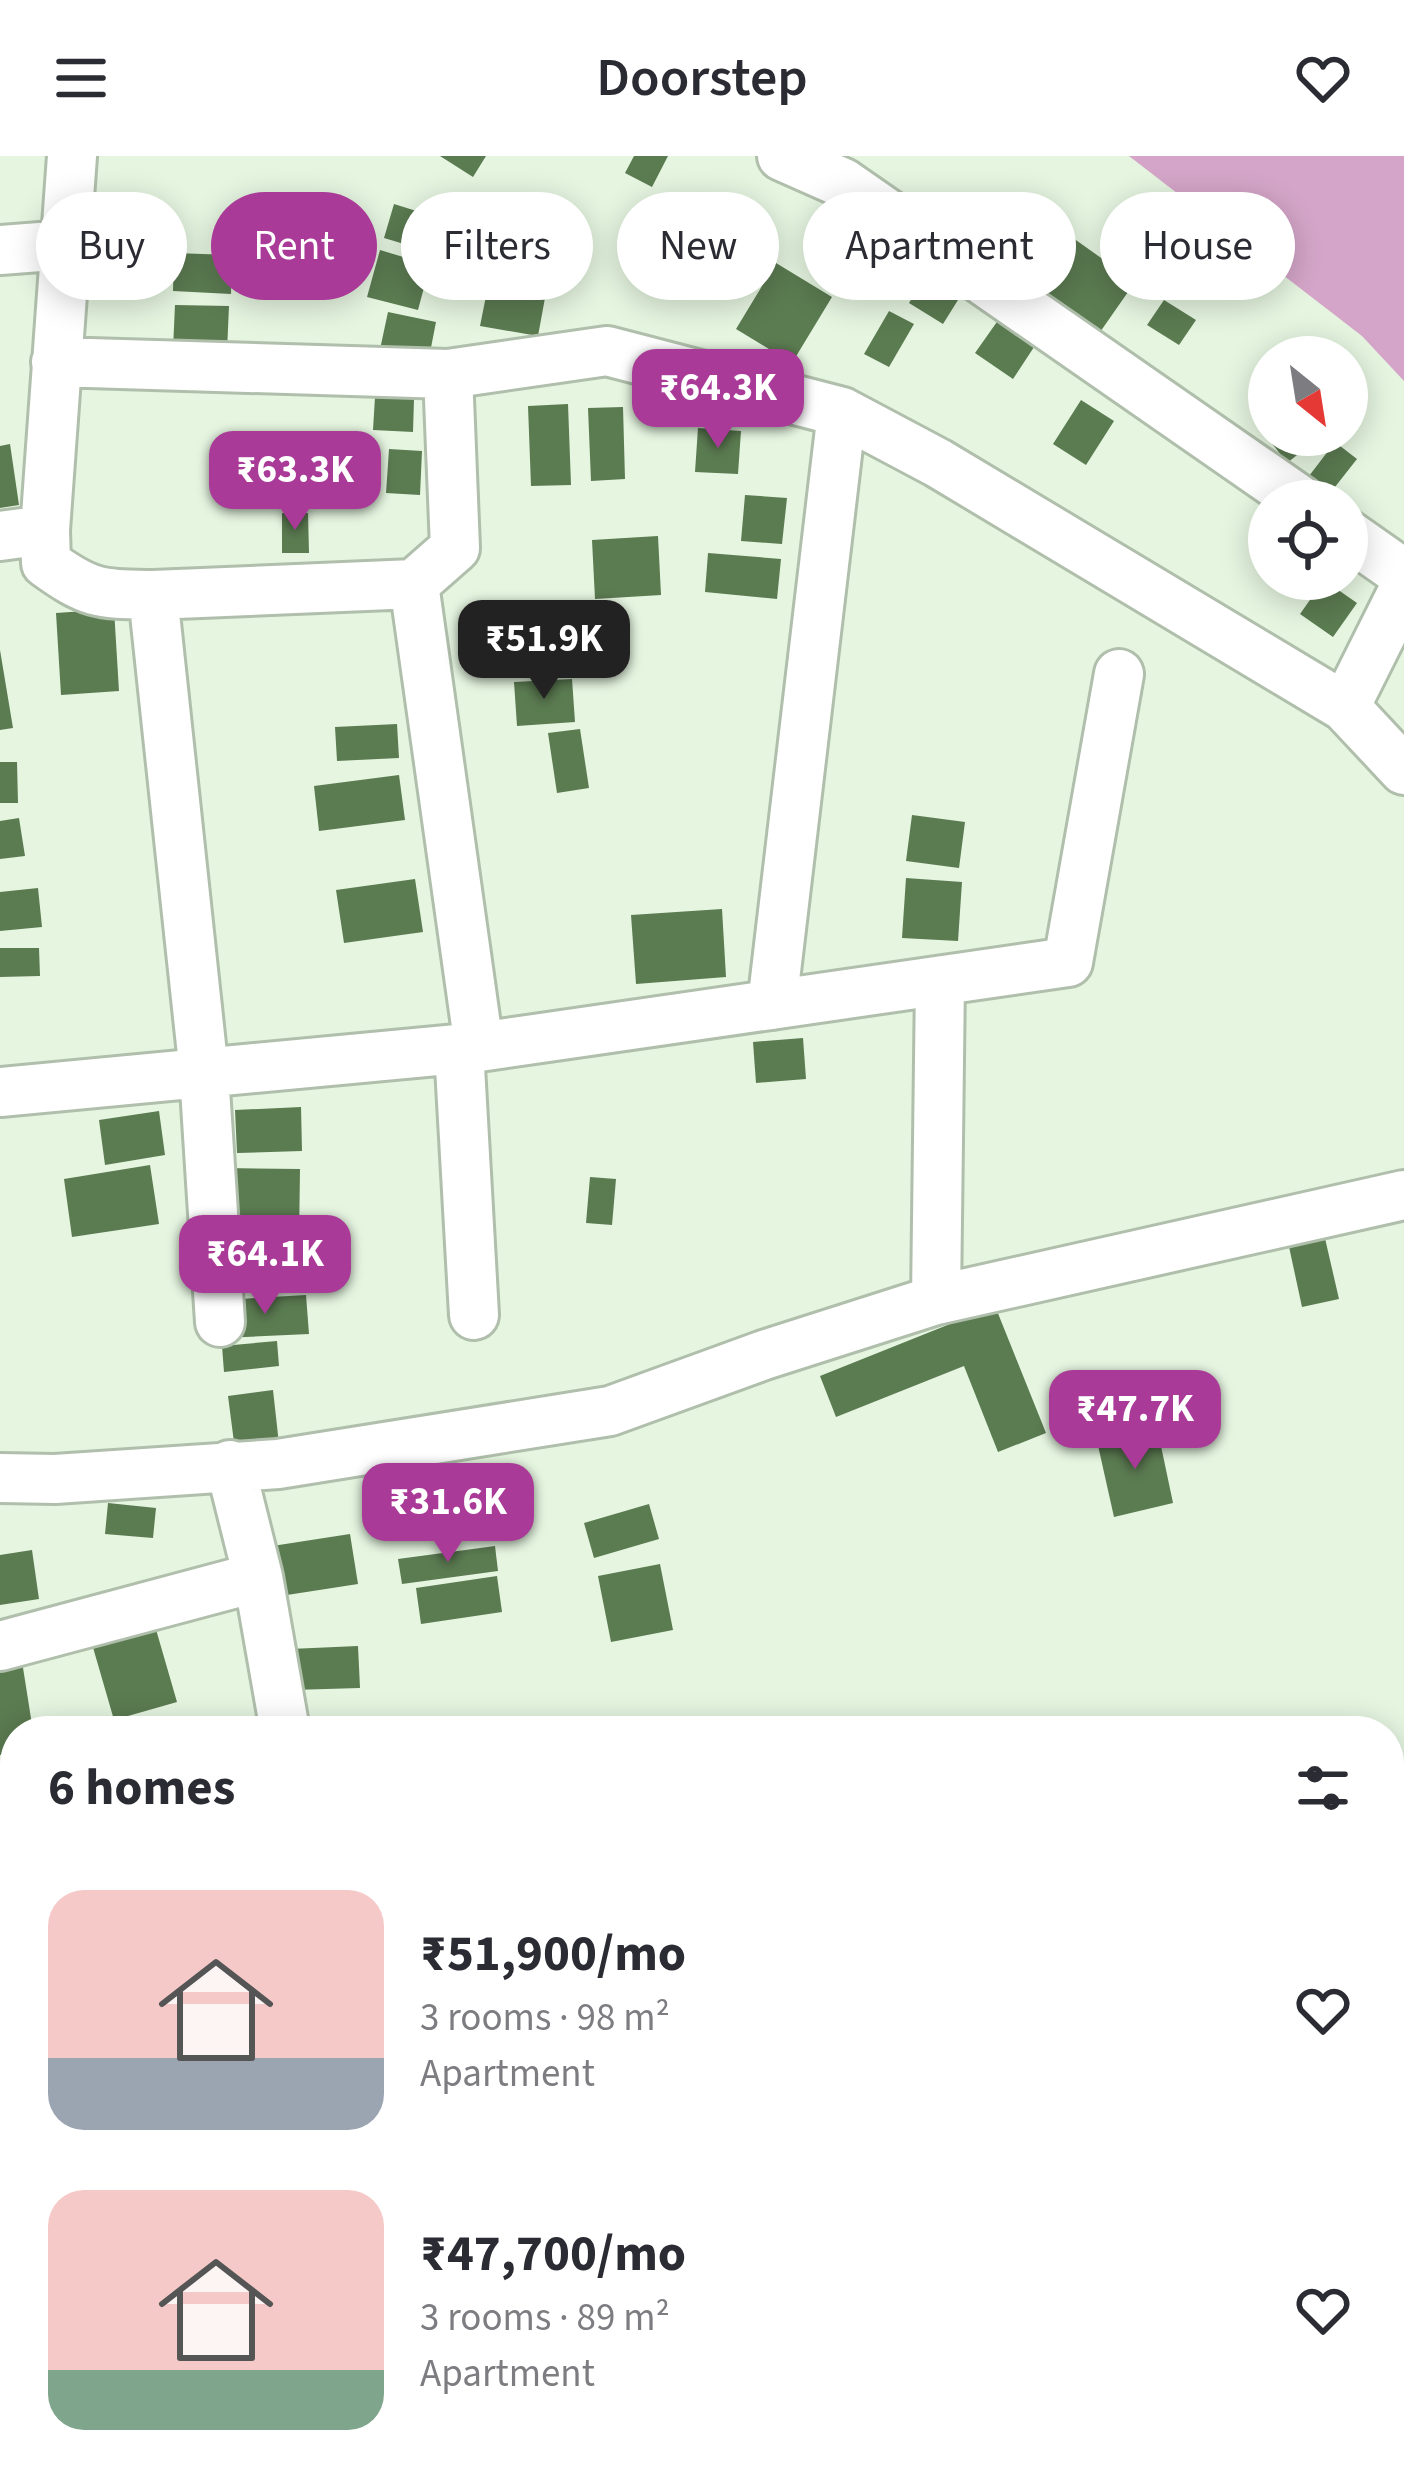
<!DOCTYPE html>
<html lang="en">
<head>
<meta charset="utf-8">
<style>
	body { margin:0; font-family:"Source Sans 3",sans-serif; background:#f7f7f7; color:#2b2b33; height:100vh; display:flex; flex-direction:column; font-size:45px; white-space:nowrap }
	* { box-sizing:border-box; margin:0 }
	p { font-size:39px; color:#7c7c81 }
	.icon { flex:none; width:66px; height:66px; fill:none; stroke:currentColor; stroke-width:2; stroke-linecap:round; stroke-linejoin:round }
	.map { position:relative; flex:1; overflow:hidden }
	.panel { position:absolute; left:0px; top:1560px; width:1404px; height:771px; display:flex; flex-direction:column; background:#fff; border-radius:48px 48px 0 0; box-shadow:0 6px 30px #0003 }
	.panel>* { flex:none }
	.banner { position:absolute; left:36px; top:36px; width:1332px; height:108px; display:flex; gap:24px }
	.needle { width:78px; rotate:150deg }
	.fabs { position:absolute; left:1248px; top:180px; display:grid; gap:24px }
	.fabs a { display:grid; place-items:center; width:120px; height:120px; border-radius:50%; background:#fff; box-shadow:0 6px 30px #0003; font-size:60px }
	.price { position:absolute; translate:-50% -102px; padding:0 27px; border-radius:24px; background:#aa3a97; color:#fff; font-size:39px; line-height:78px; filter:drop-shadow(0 3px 6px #0008) }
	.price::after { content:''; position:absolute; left:50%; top:72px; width:36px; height:27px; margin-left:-18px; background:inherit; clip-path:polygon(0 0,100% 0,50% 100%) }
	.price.selected { background:#222; color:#fff }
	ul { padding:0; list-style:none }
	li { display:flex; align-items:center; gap:36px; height:300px; padding:0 48px }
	li span { display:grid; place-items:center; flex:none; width:336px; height:240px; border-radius:36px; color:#555 }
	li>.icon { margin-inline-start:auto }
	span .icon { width:144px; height:144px; fill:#fffc; stroke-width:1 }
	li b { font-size:51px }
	h2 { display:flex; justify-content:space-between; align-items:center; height:144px; padding:0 48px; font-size:51px }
	.chip { padding:0 42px; border-radius:54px; background:#fff; box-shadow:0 6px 30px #0003; font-size:42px; line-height:108px }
	.chip.selected { background:#aa3a97; color:#fff }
	header { display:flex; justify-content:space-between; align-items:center; height:156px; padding:0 48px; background:#fff; font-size:54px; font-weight:600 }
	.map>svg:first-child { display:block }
	.forest { fill:#d4a5c8 }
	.building { fill:#5b7b51 }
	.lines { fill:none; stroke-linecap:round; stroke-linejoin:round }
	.minor-casing { stroke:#b0bfab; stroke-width:54 }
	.minor { stroke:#fff; stroke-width:48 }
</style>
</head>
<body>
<header><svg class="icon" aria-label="menu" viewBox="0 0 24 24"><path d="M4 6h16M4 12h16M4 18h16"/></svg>Doorstep<svg class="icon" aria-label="heart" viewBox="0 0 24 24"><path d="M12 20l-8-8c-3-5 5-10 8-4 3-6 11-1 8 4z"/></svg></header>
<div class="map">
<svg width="1404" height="2330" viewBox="0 0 1404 2330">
	<rect width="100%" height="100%" fill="#e5f5e0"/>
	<path class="forest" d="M1129 0H1404V225L1362 180Z"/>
	<path class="building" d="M440 0H486L473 21Z
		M634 0H668L652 31 625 17Z
		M394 48 442 63 431 96 384 82Z
		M1073 82 1135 126 1098 179 1036 135Z
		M380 94 430 109 418 154 367 141Z
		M174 97 232 99 231 138 173 135Z
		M776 107 832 141 792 207 736 173Z
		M929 115 963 136 943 168 909 147Z
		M490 120 547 131 538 180 480 170Z
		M1164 144 1196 164 1179 189 1147 169Z
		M175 149 229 150 227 195 173 193Z
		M889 155 914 168 889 211 864 198Z
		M388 156 436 166 428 207 379 198Z
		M999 163 1036 188 1013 223 975 197Z
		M375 241 414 243 413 276 373 274Z
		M1081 244 1114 265 1086 309 1053 288Z
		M568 248 571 329 531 330 528 250Z
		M623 251 625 323 591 325 588 252Z
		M698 272 741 275 738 318 695 316Z
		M1272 279H1313L1316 284 1287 307 1268 282Z
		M1335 286 1357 303 1331 336 1309 320Z
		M10 288 19 349 0 352V290Z
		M389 293 422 295 420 339 386 337Z
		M745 339 787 342 782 388 741 385Z
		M282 357H308L309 397H282Z
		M658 380 661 439 595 443 592 384Z
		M708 397 781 403 777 443 705 436Z
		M1324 424 1357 447 1333 481 1300 458Z
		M114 453 119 535 61 539 56 457Z
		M0 494 13 572 0 574Z
		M572 523 575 566 517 570 514 526Z
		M397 568 399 602 337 605 335 571Z
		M580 573 589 632 557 637 548 577Z
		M0 606H17L18 647H0Z
		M399 619 405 664 319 675 314 630Z
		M912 659 965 666 959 712 906 705Z
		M19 662 25 700 0 703V665Z
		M906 722 962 726 958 785 902 782Z
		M415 723 423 776 344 787 336 734Z
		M38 732 42 771 0 775V736Z
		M722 753 726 821 636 828 631 759Z
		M0 792H39L40 820 0 821Z
		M803 882 806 923 756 927 753 886Z
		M301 951 302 995 237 997 235 954Z
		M159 955 165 999 105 1009 99 964Z
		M150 1009 159 1068 72 1081 64 1023Z
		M223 1012 300 1013 299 1084H222Z
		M590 1021 616 1023 612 1069 586 1067Z
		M1324 1078 1339 1143 1302 1151 1288 1086Z
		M304 1095 306 1133 224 1137 223 1098Z
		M306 1139 309 1178 224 1182 222 1144Z
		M995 1150 1046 1277 998 1296 964 1210 836 1261 820 1220Z
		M277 1185 279 1210 224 1216 222 1190Z
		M273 1234 279 1288 235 1294 228 1240Z
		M1157 1271 1173 1347 1114 1361 1097 1285Z
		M108 1347 156 1352 153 1382 105 1378Z
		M649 1348 659 1383 594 1402 584 1367Z
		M350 1378 358 1428 274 1441 266 1391Z
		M495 1390 498 1415 402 1428 398 1403Z
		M32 1394 39 1443 0 1449V1399Z
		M660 1408 673 1474 611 1486 598 1420Z
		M497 1420 502 1456 421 1468 416 1432Z
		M155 1470 177 1546 114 1564 92 1488Z
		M358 1490 360 1532 292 1534 290 1493Z
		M21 1499 33 1575H15V1596L0 1599V1502Z
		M15 1787V1869L9 1870 0 1818V1790Z
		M92 2316H134L138 2330H95Z
		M474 2316H564V2318L510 2330H477Z"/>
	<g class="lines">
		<defs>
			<path id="minor" d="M782 0 843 27 1301 345
				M0 94 66 89
				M56 206 448 218
				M45 374 46 407C90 439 100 438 153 439
				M1347 378 1404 418
				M0 380 45 374 72 0
				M1404 433 1345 551 1404 614
				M772 849 842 256 938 307 1345 551
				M479 891 414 428 455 392 448 218 607 195 842 256
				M459 893 474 1159
				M0 936 479 891 1068 806 1119 518
				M936 1144 1404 1039
				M220 1166 204 917 153 439 414 428
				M230 1309 258 1421 285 1575
				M0 1322 55 1323 278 1308 610 1255 764 1199 936 1144 940 825
				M0 1490 258 1421
				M0 1774 15 1771
				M0 2009 15 2006
				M0 2207 15 2204
				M618 2316 622 2330
				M1384 2330 1404 2324"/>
		</defs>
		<use href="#minor" class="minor-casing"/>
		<use href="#minor" class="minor"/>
	</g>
</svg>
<div class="fabs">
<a><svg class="needle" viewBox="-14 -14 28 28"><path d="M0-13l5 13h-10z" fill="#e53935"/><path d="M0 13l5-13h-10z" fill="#7c7c81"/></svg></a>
<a><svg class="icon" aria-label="locate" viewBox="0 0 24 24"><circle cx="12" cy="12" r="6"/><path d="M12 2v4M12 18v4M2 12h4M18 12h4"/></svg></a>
</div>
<b class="price" style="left:718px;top:295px">₹64.3K</b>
<b class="price" style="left:295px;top:377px">₹63.3K</b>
<b class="price selected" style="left:544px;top:546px">₹51.9K</b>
<b class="price" style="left:265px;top:1161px">₹64.1K</b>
<b class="price" style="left:1135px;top:1316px">₹47.7K</b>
<b class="price" style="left:448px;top:1409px">₹31.6K</b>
<div class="banner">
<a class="chip">Buy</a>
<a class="chip selected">Rent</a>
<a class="chip">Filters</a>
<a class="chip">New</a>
<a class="chip">Apartment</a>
<a class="chip">House</a>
</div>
<section class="panel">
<h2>6 homes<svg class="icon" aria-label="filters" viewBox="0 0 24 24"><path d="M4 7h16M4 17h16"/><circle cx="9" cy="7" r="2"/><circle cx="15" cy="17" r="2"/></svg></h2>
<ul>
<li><span style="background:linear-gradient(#f6c9c9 70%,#9aa5b1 0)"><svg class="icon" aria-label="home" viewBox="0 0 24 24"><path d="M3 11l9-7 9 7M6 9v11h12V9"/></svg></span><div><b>₹51,900/mo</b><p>3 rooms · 98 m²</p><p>Apartment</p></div><svg class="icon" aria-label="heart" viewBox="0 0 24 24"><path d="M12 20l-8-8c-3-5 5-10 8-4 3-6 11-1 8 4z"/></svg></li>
<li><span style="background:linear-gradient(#f6c9c9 75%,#7fa58c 0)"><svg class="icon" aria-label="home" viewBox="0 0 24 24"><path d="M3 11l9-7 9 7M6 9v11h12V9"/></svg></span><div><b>₹47,700/mo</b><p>3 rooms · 89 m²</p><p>Apartment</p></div><svg class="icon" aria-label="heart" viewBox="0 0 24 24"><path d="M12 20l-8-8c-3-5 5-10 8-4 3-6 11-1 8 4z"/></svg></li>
</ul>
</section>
</div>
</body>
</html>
